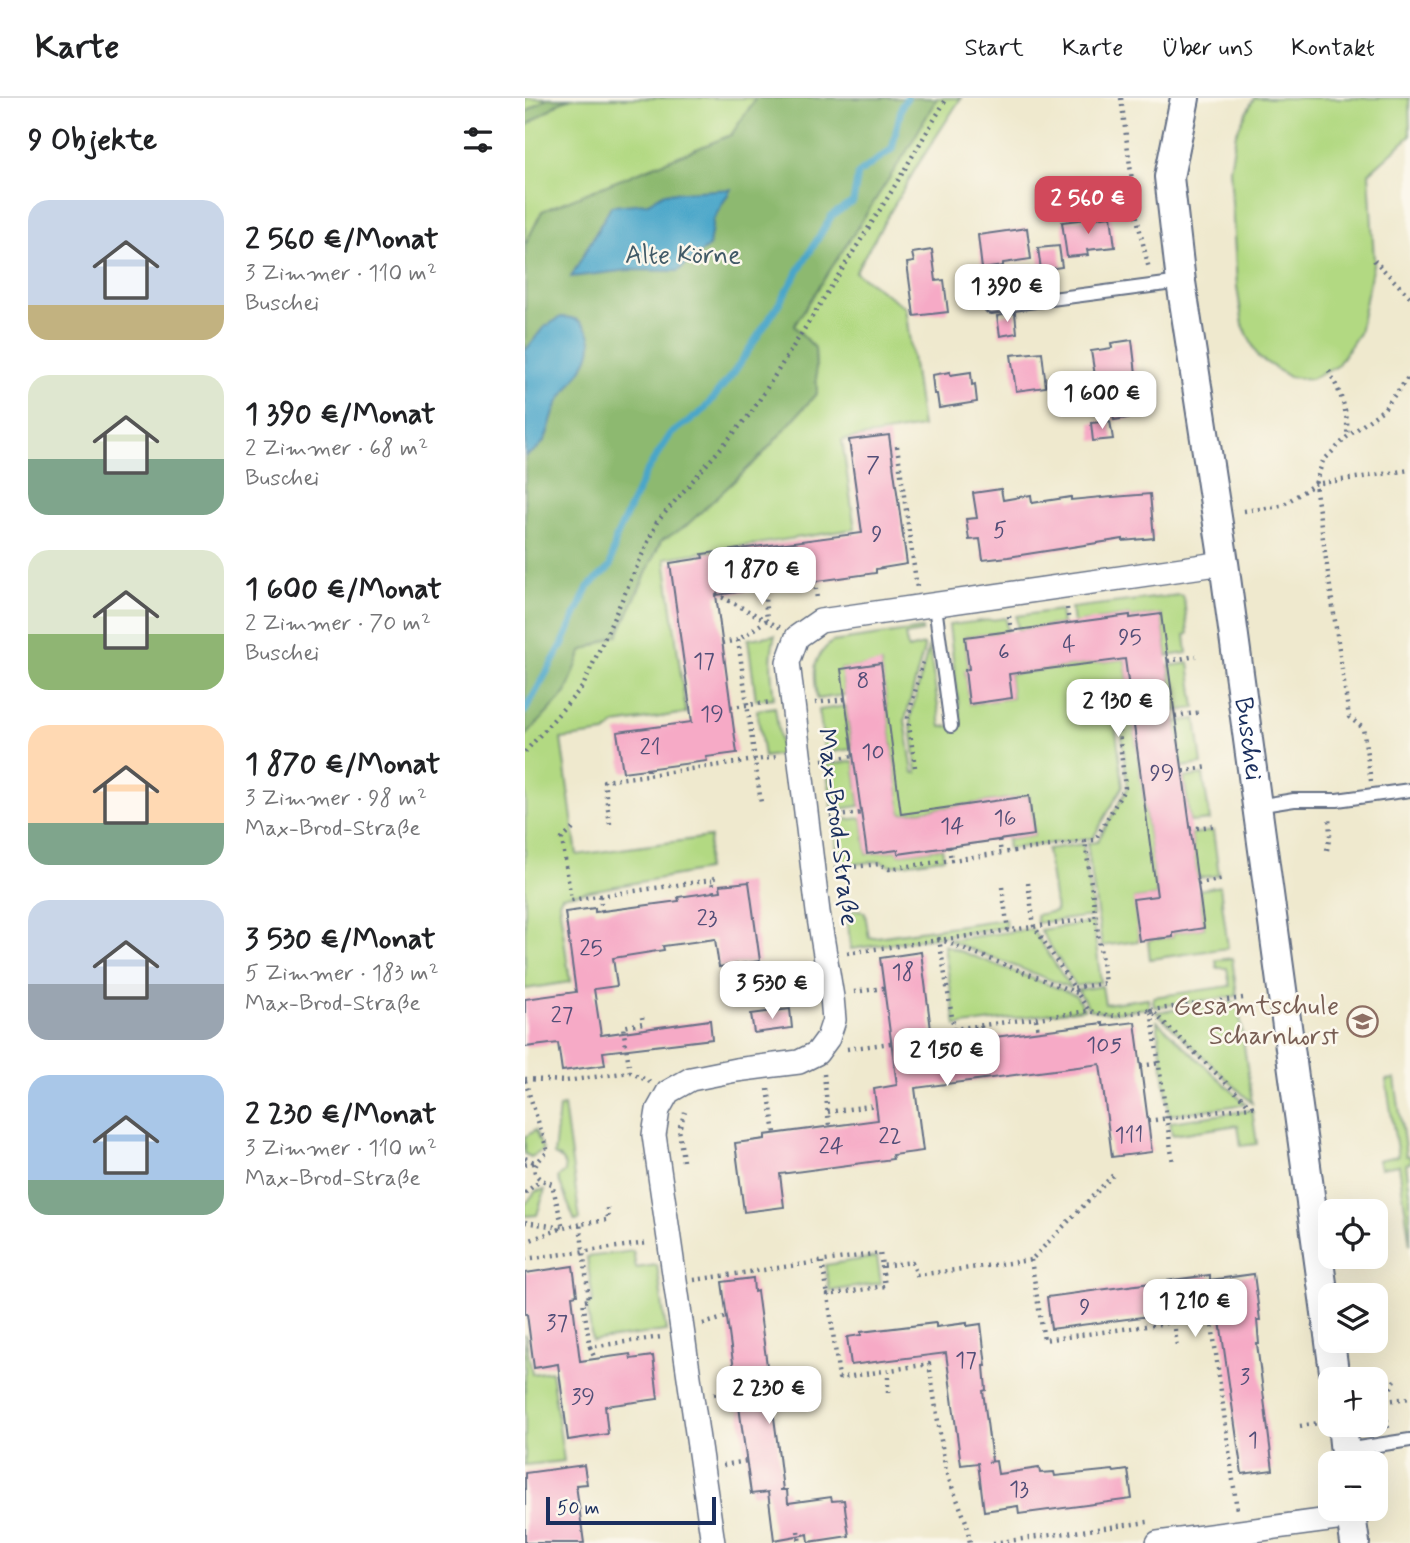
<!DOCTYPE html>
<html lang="de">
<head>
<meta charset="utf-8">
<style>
	body { margin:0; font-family:Mynerve,sans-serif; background:#f6f6f6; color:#202124; height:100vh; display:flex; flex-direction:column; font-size:26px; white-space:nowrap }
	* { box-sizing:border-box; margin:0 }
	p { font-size:23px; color:#757577 }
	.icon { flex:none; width:38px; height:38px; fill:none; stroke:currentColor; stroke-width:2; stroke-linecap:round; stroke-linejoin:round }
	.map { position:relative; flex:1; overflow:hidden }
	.sheet { display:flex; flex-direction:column; background:#fff; width:525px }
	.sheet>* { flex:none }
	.buttons { position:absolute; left:793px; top:1101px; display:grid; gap:14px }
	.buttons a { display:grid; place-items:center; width:70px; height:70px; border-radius:14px; background:#fff; box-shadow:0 7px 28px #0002; font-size:35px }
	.scale { position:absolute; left:21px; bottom:18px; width:170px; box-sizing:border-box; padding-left:7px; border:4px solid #1b2f5e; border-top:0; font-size:19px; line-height:24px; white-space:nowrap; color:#1b2f5e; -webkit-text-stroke:5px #fbf7ec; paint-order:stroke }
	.price { position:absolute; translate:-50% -60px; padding:0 16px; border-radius:14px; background:#fff; color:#222; font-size:23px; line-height:46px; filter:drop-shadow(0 2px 4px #0008) }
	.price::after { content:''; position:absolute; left:50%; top:42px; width:21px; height:16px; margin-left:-10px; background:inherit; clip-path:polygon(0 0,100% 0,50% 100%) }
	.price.current { background:#d1495b; color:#fff }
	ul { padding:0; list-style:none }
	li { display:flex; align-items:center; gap:21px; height:175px; padding:0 28px }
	li span { display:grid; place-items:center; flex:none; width:196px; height:140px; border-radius:21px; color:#555 }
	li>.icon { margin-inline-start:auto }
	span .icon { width:84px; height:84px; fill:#fffc; stroke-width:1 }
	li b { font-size:30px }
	h2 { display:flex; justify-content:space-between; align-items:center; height:84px; padding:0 28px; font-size:30px }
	header { display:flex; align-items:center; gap:42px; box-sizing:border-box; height:98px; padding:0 35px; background:#fff; border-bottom:2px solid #e0e0e0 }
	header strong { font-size:33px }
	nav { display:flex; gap:38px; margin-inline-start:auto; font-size:24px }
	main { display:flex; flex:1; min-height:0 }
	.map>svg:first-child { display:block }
	.green { fill:#b2d982; stroke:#668470; stroke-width:2; fill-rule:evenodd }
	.forest { fill:#8db970; stroke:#547467; stroke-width:2 }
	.water { fill:#4aa6c9; stroke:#326a94; stroke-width:2 }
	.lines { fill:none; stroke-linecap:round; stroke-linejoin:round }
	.stream { stroke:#4aa6c9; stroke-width:7 }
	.building { fill:#f6aac6 }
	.service-casing { stroke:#657085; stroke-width:16 }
	.minor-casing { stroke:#657085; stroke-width:26 }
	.tertiary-casing { stroke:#657085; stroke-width:32 }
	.path { stroke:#657085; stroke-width:4.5; stroke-dasharray:2 5; stroke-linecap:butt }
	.service { stroke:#fff; stroke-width:12 }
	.minor { stroke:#fff; stroke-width:23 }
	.tertiary { stroke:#fff; stroke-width:28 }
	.labels { text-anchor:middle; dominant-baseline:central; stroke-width:5; stroke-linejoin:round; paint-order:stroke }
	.number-label { font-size:23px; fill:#524e78 }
	.park-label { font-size:26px; fill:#415a67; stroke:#fbf7ec }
	.street-label { font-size:26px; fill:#1b2f5e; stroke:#fbf7ec }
	.education-label { font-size:26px; fill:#785e54; stroke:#fbf7ec; text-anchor:end }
</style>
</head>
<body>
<header>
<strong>Karte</strong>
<nav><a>Start</a><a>Karte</a><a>Über uns</a><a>Kontakt</a></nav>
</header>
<main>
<section class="sheet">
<h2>9 Objekte<svg class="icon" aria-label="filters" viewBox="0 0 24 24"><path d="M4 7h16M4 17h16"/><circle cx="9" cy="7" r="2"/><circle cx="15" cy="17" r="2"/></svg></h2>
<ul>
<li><span style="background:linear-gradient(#c9d6e8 75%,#c2b280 0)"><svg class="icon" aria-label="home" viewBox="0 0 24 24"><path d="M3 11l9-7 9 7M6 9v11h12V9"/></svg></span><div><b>2 560 €/Monat</b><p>3 Zimmer · 110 m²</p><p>Buschei</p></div></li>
<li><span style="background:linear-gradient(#dfe7d0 60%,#7fa58c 0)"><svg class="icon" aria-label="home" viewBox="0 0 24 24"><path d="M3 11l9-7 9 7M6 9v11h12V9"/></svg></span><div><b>1 390 €/Monat</b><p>2 Zimmer · 68 m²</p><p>Buschei</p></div></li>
<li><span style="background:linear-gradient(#dfe7d0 60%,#8fb573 0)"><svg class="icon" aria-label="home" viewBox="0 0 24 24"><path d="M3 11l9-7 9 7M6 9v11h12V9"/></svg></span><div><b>1 600 €/Monat</b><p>2 Zimmer · 70 m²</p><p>Buschei</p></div></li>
<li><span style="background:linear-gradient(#ffd9b3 70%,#7fa58c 0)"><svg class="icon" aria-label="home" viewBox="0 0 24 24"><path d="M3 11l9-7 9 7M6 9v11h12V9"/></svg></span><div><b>1 870 €/Monat</b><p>3 Zimmer · 98 m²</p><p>Max-Brod-Straße</p></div></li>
<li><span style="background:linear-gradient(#c9d6e8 60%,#9aa5b1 0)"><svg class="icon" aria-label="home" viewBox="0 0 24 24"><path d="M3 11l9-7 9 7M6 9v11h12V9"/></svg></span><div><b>3 530 €/Monat</b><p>5 Zimmer · 183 m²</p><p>Max-Brod-Straße</p></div></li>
<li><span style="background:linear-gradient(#a9c7e8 75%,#7fa58c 0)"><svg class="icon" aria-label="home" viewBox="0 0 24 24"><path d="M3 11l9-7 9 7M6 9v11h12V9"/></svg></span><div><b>2 230 €/Monat</b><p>3 Zimmer · 110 m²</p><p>Max-Brod-Straße</p></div></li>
</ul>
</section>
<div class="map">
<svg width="885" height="1445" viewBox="0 0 885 1445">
	<rect width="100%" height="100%" fill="#fbf7ec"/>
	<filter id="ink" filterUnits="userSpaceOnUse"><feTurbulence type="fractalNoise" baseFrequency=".0143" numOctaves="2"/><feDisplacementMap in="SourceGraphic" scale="14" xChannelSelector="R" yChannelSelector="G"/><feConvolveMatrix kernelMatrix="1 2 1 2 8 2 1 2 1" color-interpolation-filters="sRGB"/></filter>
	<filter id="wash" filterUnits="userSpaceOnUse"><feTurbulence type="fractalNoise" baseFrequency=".00686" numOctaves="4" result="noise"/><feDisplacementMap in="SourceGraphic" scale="28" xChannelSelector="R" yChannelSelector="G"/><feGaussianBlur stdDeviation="1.57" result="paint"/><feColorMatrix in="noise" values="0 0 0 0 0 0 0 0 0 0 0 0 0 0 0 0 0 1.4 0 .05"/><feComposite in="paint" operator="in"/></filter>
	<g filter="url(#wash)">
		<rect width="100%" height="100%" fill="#efe9ce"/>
		<path class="green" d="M0 0H436L392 68 330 174 380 209 397 329 317 342 330 431 140 460 161 615 91 626 80 635 36 641 52 757 185 739 181 772 37 798 34 804 45 884 0 891ZM288 248 290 250 292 295 236 358 161 427 136 443Z
			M729 0H884L885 38 844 75 849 162 834 235 811 269 786 281 764 279 733 259 718 227 712 189 705 71 711 35Z
			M654 497 658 498 659 501 663 536 660 537 662 555 642 558 636 516 605 520 604 517 548 525 546 510Z
			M535 512 537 526 493 532 491 518Z
			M481 520 482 534 440 539 444 571 440 572 445 606 487 600 484 576 600 561 632 798 609 801 614 843 577 848 562 745 572 744 603 690 595 623 590 624 598 688 568 740 483 751 482 741 509 737 504 698 376 716 356 566 316 571 320 597 292 601C289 576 285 561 307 544L397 531V534L380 537 383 551 399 547V550L380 622 388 675H392L385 620 404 548 416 629 436 627 424 527Z
			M250 537C244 560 246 576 249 600L231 602 223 541Z
			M664 565 670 610 650 613 644 568Z
			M321 608 327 651 300 655 294 612Z
			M250 609 257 656 239 659 232 612Z
			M671 621 677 666 657 669 651 624Z
			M329 663 335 708 308 712 301 667Z
			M678 677 685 722 665 724 659 680Z
			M337 720 342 756 373 752 374 756 417 750 419 760 365 768 355 763 314 768 309 723Z
			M688 733 694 777 672 780 666 736Z
			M558 746 568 818 512 825 511 817 531 813 522 751Z
			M695 788 703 850 625 861 623 842 648 839V835L679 830 674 792Z
			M335 812 340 815 344 840 480 821 481 829 326 851 321 814Z
			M568 824 576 884 551 888 515 832Z
			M507 831 546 890 422 842Z
			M419 847 551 897 559 911 431 928Z
			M707 860 712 898 629 909 628 899 705 888 702 870H692L691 862Z
			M577 888 580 906 623 900 624 910 584 915 564 911 553 892Z
			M713 904 727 1005 631 914Z
			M632 923 721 1006 644 1017Z
			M870 981 881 1058H885V1065L881 1066 885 1095V1147L874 1067 855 1070 853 1062 873 1058 861 982Z
			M39 1008 55 1122 50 1123 33 1080 40 1074C41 1065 37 1060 29 1057L34 1009Z
			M727 1012 732 1046 716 1048 713 1027 647 1037 645 1024Z
			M10 1032 18 1052 6 1059 0 1056V1039Z
			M20 1092 12 1117 0 1118V1107L11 1093Z
			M108 1153 111 1170 132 1167 141 1233 67 1243 62 1206 68 1204 62 1159Z
			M352 1159 356 1185 305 1193 300 1167Z
			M0 1236 7 1276 26 1273 39 1363 0 1367Z"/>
		<path class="forest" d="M22 0H47L35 4 0 29V15Z
			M231 0H412L383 51 269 228 290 250 292 295 236 358 161 428 136 443 93 537 57 553 41 595 0 639V147L17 113 206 37Z"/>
		<path class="water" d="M206 91 188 122 184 148 153 173 104 172 46 179 86 108 123 105 140 95Z
			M36 219C41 219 48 220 52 222 55 223 58 227 60 229 80 254 45 284 33 305 21 327 28 346 0 358V253L18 230Z"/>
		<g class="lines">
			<path class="stream" d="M0 613 37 547 63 489 85 469 91 440 120 376 146 336 178 313 209 274 250 212 307 117 328 104 333 76 367 51 377 7 382 0"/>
		</g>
		<g id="blocks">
			<path class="building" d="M586 118 590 149 562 152 563 157 542 159 537 124Z
				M502 130 506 161 478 165V168L457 171 453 137Z
				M534 148 537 169 516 172 513 150Z
				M407 152 411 183 419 182 423 214 389 218 382 165 389 164 387 155Z
				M490 215 492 235 475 238 472 218Z
				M607 242 612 284 604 285 609 319 589 322 584 288 572 290 566 253 587 250 586 245Z
				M517 254 521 289 491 293 486 257Z
				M425 274V277L446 274 447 287 450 286 452 304 414 310 412 296H409L407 277Z
				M585 323 588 341 568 343 566 325Z
				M364 337 382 466 351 471V475L191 497 212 655 181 659 182 663 98 674 92 634 167 624 145 465 178 460 177 456 337 435 324 342Z
				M476 391 478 402 506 397 507 405 546 399V402L576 399V400L625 396 629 440 598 443V441L483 459 458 462 455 441 444 442 441 421 452 420 448 395Z
				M636 516 679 830 648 835V839L614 843 608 801 632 798 600 561 484 576 487 600 444 606 440 572 444 571 440 539 605 517V520Z
				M356 565 376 716 504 698 509 737 373 756V752L342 756 316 571Z
				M224 784 235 863 194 869 190 841 138 848 139 852 88 860 92 888 69 891 76 937 185 922 187 941 78 954 80 967 37 973 33 945 0 949V901L51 894 40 814 70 810V814L154 803 153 799 196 793 195 787Z
				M396 854 408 947 578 925V928L610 924 627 1054 587 1059 575 966 390 990 398 1053 367 1057 368 1061 255 1076 259 1109 219 1114 210 1045 240 1041V1037L353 1022 349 991 372 987 355 860Z
				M265 911 267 930 229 935 226 916Z
				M48 1168 52 1197 47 1198 55 1263 105 1256 106 1261 128 1258 133 1301 80 1308 83 1336 43 1342 33 1266 9 1270 2 1216H0V1175Z
				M729 1176 735 1222H732L734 1246H732L748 1372 717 1376 693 1209 526 1231 522 1199 685 1177V1182Z
				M228 1180 229 1194 232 1193 252 1342 258 1392H255H262L263 1405 306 1399 307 1403 319 1402 324 1438 284 1444 283 1436 249 1442 243 1394 226 1396 197 1184Z
				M411 1225V1229L442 1225V1228L456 1226 461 1268H459L461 1292 458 1293 467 1363 463 1364 471 1363 473 1376 514 1370 515 1375 529 1374 530 1378 588 1372 589 1374 603 1372 607 1401 494 1416 493 1408 459 1413 453 1365 436 1367 421 1255 326 1267 322 1239 336 1237V1234Z
				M59 1367 62 1386 51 1387 59 1445H0V1375Z"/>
		</g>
	</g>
	<g filter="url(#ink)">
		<use href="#blocks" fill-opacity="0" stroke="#657085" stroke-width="2"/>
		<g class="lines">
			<defs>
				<path id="service" d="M466 209 656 184
					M410 508 426 628
					M732 708 769 702H812L885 692
					M820 1352 885 1342"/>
				<path id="minor" d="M188 1445 129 1037 133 1012 143 994 166 981 211 972 274 964 292 955 303 940 309 922 307 899 293 814 263 564 272 539 295 523 699 465
					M633 1445 826 1419"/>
				<g id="tertiary">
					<path id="s1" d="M660 0 644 79 656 184 699 465 810 1281"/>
					<path d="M817 1326 821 1365"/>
					<path d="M825 1410 830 1445"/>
				</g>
			</defs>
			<use href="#service" class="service-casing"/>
			<use href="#minor" class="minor-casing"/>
			<use href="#tertiary" class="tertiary-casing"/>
			<path class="path" d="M596 0 612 120 624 171
				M849 162 885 199
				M804 273C815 294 824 314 822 338
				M372 348 392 490
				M719 413 756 408 790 386 885 372
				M290 483 292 501
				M191 496 256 530
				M542 510 544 525
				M484 518 486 533
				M213 542 236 705
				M197 545 213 542 242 522 239 490
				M643 563 671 558
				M290 605 320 601
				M206 609 246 604
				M650 618 677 614
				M0 654 58 588 132 424 226 315 365 96 422 0
				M297 662 328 658
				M390 669 383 620 399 560
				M123 671V677L252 659
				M658 673 684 669
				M846 683 838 630 824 619 790 386 798 363 822 339 859 311 885 277
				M305 719 336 715
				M85 726 79 683 123 677
				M48 731 37 741 46 802 75 798 77 813
				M665 731 692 727
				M474 742 476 755
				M560 743 570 742 600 690 593 625
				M424 749 426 762
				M802 752 805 737 804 718
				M309 771 354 766 364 771 560 743 580 885 548 890
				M503 785 509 828 564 913
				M673 786 699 781
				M477 789 483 832
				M189 794 187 782 193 776
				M75 798 187 782
				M322 855 571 820
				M329 894 359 890
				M552 895 414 841 429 931 564 913 585 918 626 912 648 1065
				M718 900 626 912 726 1009
				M511 921 513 934
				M456 928 457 941
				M322 951 366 945
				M616 968 634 965
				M105 974 98 929 118 925 117 919
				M299 976 304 1028
				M0 981 41 983 105 974 125 984
				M0 983 23 1054C5 1068 4 1079 27 1086L38 1130 55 1126
				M243 991 250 1035
				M303 1014 351 1007
				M623 1023 732 1008
				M0 1060 11 1065
				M158 1063 154 1031 160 1014
				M0 1066 10 1065
				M0 1095 16 1082
				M82 1110 83 1122 55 1126 64 1202 58 1203 65 1249 136 1239
				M0 1124 38 1130
				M0 1144 38 1130
				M0 1161 123 1145
				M506 1162 519 1242 686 1219 712 1412
				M297 1164 303 1197
				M357 1168 360 1188 303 1197 314 1280 404 1266 421 1374 442 1426 445 1445
				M169 1182 355 1155 357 1168 387 1164 392 1177 506 1162 591 1074
				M649 1224 652 1248
				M178 1226 202 1219
				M65 1249 70 1261
				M363 1295V1273
				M189 1296 212 1292
				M860 1303 885 1300
				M850 1317 861 1315
				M775 1328 794 1325
				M863 1330 859 1303 871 1280
				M198 1367 222 1363
				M273 1433 275 1445
				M468 1445 623 1424"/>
			<use href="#service" class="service"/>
			<use href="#minor" class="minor"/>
			<use href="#tertiary" class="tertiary"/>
		</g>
	</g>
	<defs>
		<symbol id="school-ring" viewBox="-11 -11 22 22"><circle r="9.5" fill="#fbf7ec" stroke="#8d6e63" stroke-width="1.5"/><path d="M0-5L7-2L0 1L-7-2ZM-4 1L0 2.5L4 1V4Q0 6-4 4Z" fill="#8d6e63"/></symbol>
	</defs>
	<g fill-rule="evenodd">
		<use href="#school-ring" x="820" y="906" width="35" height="35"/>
	</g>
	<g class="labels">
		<g class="number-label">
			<text x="348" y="368">7</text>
			<text x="475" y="433">5</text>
			<text x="352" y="437">9</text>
			<text x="605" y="540">95</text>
			<text x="544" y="547">4</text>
			<text x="479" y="555">6</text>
			<text x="179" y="564">17</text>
			<text x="338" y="584">8</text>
			<text x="187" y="617">19</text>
			<text x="125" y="650">21</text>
			<text x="348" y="655">10</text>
			<text x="637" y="676">99</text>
			<text x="480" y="721">16</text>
			<text x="427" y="729">14</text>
			<text x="182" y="821">23</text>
			<text x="66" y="851">25</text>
			<text x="378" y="875">18</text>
			<text x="37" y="918">27</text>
			<text x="579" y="948">105</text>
			<text x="604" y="1038">111</text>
			<text x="365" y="1039">22</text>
			<text x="306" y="1049">24</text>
			<text x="560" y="1210">9</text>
			<text x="32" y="1226">37</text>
			<text x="441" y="1263">17</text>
			<text x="720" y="1280">3</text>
			<text x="58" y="1300">39</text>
			<text x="728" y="1343">1</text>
			<text x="494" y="1392">13</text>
		</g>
		<g class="park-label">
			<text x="158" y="158">Alte Körne</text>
		</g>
		<g class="street-label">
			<text stroke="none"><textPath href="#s1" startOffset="648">Buschei</textPath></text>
			<text transform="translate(312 729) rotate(83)">Max-Brod-Straße</text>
		</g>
		<g class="education-label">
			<text x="814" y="909">Gesamtschule<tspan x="814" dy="30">Scharnhorst</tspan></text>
		</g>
	</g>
</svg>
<div class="buttons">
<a><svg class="icon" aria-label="locate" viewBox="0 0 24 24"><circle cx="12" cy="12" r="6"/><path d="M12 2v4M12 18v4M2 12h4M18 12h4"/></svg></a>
<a><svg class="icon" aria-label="layers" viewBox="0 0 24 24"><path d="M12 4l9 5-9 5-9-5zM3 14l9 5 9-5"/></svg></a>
<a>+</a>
<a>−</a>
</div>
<div class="scale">50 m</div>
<b class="price current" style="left:563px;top:138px">2 560 €</b>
<b class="price" style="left:482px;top:226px">1 390 €</b>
<b class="price" style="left:577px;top:333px">1 600 €</b>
<b class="price" style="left:237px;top:509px">1 870 €</b>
<b class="price" style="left:593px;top:641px">2 130 €</b>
<b class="price" style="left:247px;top:923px">3 530 €</b>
<b class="price" style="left:422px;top:990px">2 150 €</b>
<b class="price" style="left:670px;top:1241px">1 210 €</b>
<b class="price" style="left:244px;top:1328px">2 230 €</b>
</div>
</main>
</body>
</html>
